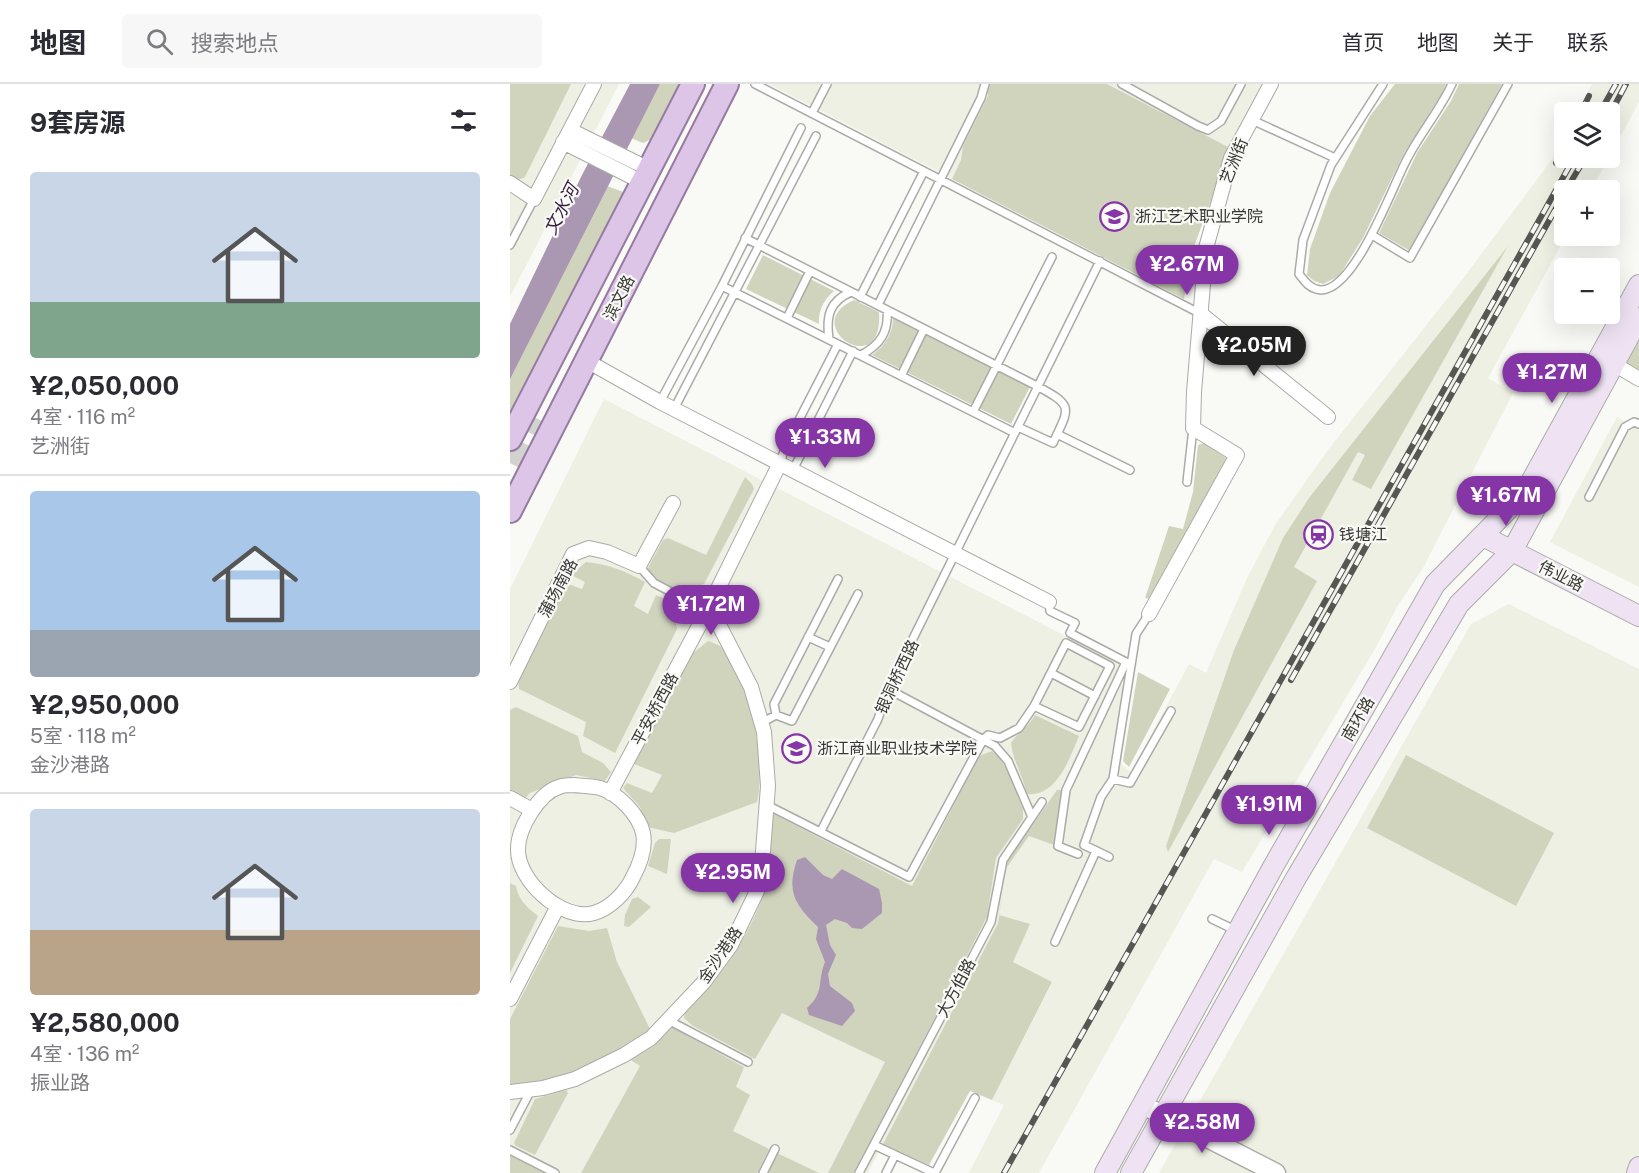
<!DOCTYPE html>
<html lang="zh">
<head>
<meta charset="utf-8">
<style>
	body { margin:0; font-family:"Public Sans","Noto Sans SC",sans-serif; background:#f7f7f7; color:#2b2b33; height:100vh; display:flex; flex-direction:column; font-size:22px; white-space:nowrap }
	* { box-sizing:border-box; margin:0 }
	p { font-size:20px; color:#7c7c81 }
	.icon { flex:none; width:33px; height:33px; fill:none; stroke:currentColor; stroke-width:2; stroke-linecap:round; stroke-linejoin:round }
	.map { position:relative; flex:1; overflow:hidden }
	.sheet { display:flex; flex-direction:column; background:#fff; width:510px }
	.sheet>* { flex:none }
	.buttons { position:absolute; left:1044px; top:18px; display:grid; gap:12px }
	.buttons a { display:grid; place-items:center; width:66px; height:66px; border-radius:6px; background:#fff; box-shadow:0 6px 24px #0002; font-size:30px }
	.price { position:absolute; translate:-50% -51px; padding:0 14px; border-radius:21px; background:#8535a5; color:#fff; font-size:20px; line-height:39px; filter:drop-shadow(0 2px 3px #0008) }
	.price::after { content:''; position:absolute; left:50%; top:36px; width:18px; height:14px; margin-left:-9px; background:inherit; clip-path:polygon(0 0,100% 0,50% 100%) }
	.price.selected { background:#222; color:#fff }
	ul { padding:0; list-style:none }
	li { display:grid; align-content:center; gap:12px; height:318px; padding:0 30px }
	li+li { border-top:2px solid #e1e1e2 }
	li span { display:grid; place-items:center; height:186px; border-radius:6px; color:#555 }
	li>.icon { margin-inline-start:auto }
	span .icon { width:108px; height:108px; fill:#fffc; stroke-width:1 }
	li b { font-size:26px }
	h2 { display:flex; justify-content:space-between; align-items:center; height:72px; padding:0 30px; font-size:26px }
	header { display:flex; align-items:center; gap:36px; box-sizing:border-box; height:84px; padding:0 30px; background:#fff; border-bottom:2px solid #e1e1e2 }
	header strong { font-size:28px }
	nav { display:flex; gap:33px; margin-inline-start:auto; font-size:21px }
	.search { width:420px; height:54px; background:#f7f7f7; display:flex; align-items:center; gap:15px; box-sizing:border-box; padding:0 21px; border-radius:6px; color:#7c7c81; font-size:22px }
	main { display:flex; flex:1; min-height:0 }
	.map>svg:first-child { display:block }
	.built { fill:#edf0e3 }
	.green { fill:#d0d4bd }
	.water { fill:#aa98b2 }
	.lines { fill:none; stroke-linecap:round; stroke-linejoin:round }
	.trunk-tunnel { stroke:#d2d3cf; stroke-width:24; stroke-dasharray:24 12; stroke-linecap:butt }
	.service-casing { stroke:#aaaba6; stroke-width:10 }
	.minor-casing { stroke:#aaaba6; stroke-width:16 }
	.tertiary-casing { stroke:#aaaba6; stroke-width:21 }
	.secondary-casing { stroke:#aaaba6; stroke-width:22 }
	.primary-casing { stroke:#947b9f; stroke-width:26 }
	.service { stroke:#fff; stroke-width:7 }
	.minor { stroke:#fff; stroke-width:14 }
	.tertiary { stroke:#fff; stroke-width:18 }
	.secondary { stroke:#eee2f3; stroke-width:20 }
	.primary { stroke:#ddc5e8; stroke-width:22 }
	.rail-casing { stroke:#565653; stroke-width:6 }
	.rail { stroke:#f9faf5; stroke-width:4; stroke-dasharray:11; stroke-linecap:butt }
	.labels { text-anchor:middle; dominant-baseline:central; stroke-width:4.5; stroke-linejoin:round; paint-order:stroke }
	.street-label { font-size:16px; fill:#373735; stroke:#f9faf5 }
	.poi-label { font-size:16px; fill:#373735; stroke:#f9faf5; text-anchor:start }
	.water-label { font-size:18px; font-style:italic; fill:#361c42; stroke:#f9faf5 }
</style>
</head>
<body>
<header>
<strong>地图</strong>
<div class="search"><svg class="icon" aria-label="search" viewBox="0 0 24 24"><circle cx="10" cy="10" r="6"/><path d="M15 15l6 6"/></svg>搜索地点</div>
<nav><a>首页</a><a>地图</a><a>关于</a><a>联系</a></nav>
</header>
<main>
<section class="sheet">
<h2>9套房源<svg class="icon" aria-label="filters" viewBox="0 0 24 24"><path d="M4 7h16M4 17h16"/><circle cx="9" cy="7" r="2"/><circle cx="15" cy="17" r="2"/></svg></h2>
<ul>
<li><span style="background:linear-gradient(#c9d6e8 70%,#7fa58c 0)"><svg class="icon" aria-label="home" viewBox="0 0 24 24"><path d="M3 11l9-7 9 7M6 9v11h12V9"/></svg></span><div><b>¥2,050,000</b><p>4室 · 116 m²</p><p>艺洲街</p></div></li>
<li><span style="background:linear-gradient(#a9c7e8 75%,#9aa5b1 0)"><svg class="icon" aria-label="home" viewBox="0 0 24 24"><path d="M3 11l9-7 9 7M6 9v11h12V9"/></svg></span><div><b>¥2,950,000</b><p>5室 · 118 m²</p><p>金沙港路</p></div></li>
<li><span style="background:linear-gradient(#c9d6e8 65%,#b9a48a 0)"><svg class="icon" aria-label="home" viewBox="0 0 24 24"><path d="M3 11l9-7 9 7M6 9v11h12V9"/></svg></span><div><b>¥2,580,000</b><p>4室 · 136 m²</p><p>振业路</p></div></li>
</ul>
</section>
<div class="map">
<svg width="1129" height="1089" viewBox="0 0 1129 1089">
	<rect width="100%" height="100%" fill="#f9faf5"/>
	<path class="built" d="M0 0H109L0 213Z
		M259 0H754L716 72 682 168 674 215Z
		M1082 0H1129V18L1100 72V28H1067Z
		M1054 51V74H1099L1081 106H1054V152H1056L978 294 1003 309 913 484 887 523 865 565 732 788 704 775 529 1089H459L494 1021 482 1016 542 899 503 878 489 832 488 839 358 1089H0V505L94 315 612 581 607 598 621 605 611 680 621 688 679 580 696 589 737 494 765 441 818 366 955 192 1042 75Z
		M1107 333 1129 345V503L1040 458Z
		M999 520 1129 585V1089H649L961 540Z"/>
	<path class="green" d="M0 0H61L15 93 8 96 0 91Z
		M150 0H170L142 55 133 59 121 54Z
		M477 0H597L720 64 682 168 674 215 442 95 451 76 453 62 478 12Z
		M885 0H936L931 11 894 69 853 154 829 192 813 200 804 197 797 191 800 165 820 109 860 32Z
		M949 0H992L900 167 869 149 907 69 941 17Z
		M97 102 116 109 0 328V291Z
		M998 162 861 405 842 396 855 371 848 368 784 483 807 497 658 768 656 762 724 566 773 454 799 414Z
		M253 171 324 207C314 215 308 227 309 240L236 205Z
		M344 216 369 228C374 299 287 241 344 216Z
		M383 234 520 303 501 340 362 271C374 262 383 250 383 234Z
		M1129 255V292L1116 280Z
		M694 359 716 374 713 381 640 515 635 514 659 442 673 445 683 408 688 361Z
		M235 393 242 400 244 405 194 500 170 508 139 491 138 484 153 456 158 454 196 471Z
		M76 478C98 480 115 487 135 498L124 522 138 530 146 511 162 518 167 545 105 669 73 652 76 638 9 605 8 596 54 503 61 501 72 505 75 498 61 491Z
		M198 557C206 560 213 562 218 569 241 597 256 682 247 718L164 749 137 743 130 723 113 704 117 699 142 709 152 691 124 680 182 570Z
		M628 588 660 605 619 683 613 677Z
		M6 623 68 652 72 668 93 679 101 688 95 697 66 691 20 709 13 717 0 709V626Z
		M525 631 569 652C559 675 547 713 517 710 513 692 503 677 501 659 508 648 519 642 525 631Z
		M482 667 490 674 500 691 513 725V735L486 774 477 833 344 1089H318L375 978 272 929 245 975 183 942 174 934 175 925C214 894 252 833 260 784 262 766 260 746 260 728L402 802 469 672Z
		M896 671 1044 749 1006 822 857 744Z
		M547 706H552L544 761 519 752 497 783 489 831 520 840 503 878 542 898 482 1016 460 1007 419 1081 373 1060 488 839 498 776Z
		M149 755H161L157 790 138 782 145 759Z
		M0 799 6 802C9 817 17 823 28 832L0 889Z
		M128 813 141 823 119 843 114 842 115 831 122 815Z
		M48 842 79 847 97 844 107 878 141 947 116 965 65 991 0 1003V935Z
		M160 942 234 983 226 1003 240 1011 223 1047 259 1065 247 1089H71L130 982 119 975Z
		M56 1006 58 1009 25 1071 6 1062 4 1059 25 1015Z
		M0 1068 41 1089H0Z
		M267 1069 309 1089H257Z"/>
	<path class="water" d="M120 0H150L0 295V240L72 91Z
		M295 773 313 791 322 795 332 785 369 805 372 819V829L352 845 342 844 337 839 325 835 316 841 320 861 326 871 318 890 320 902 342 919 345 927 332 942 299 931 297 924C315 908 307 897 315 878L306 855 308 843C285 821 276 808 287 776Z"/>
	<g class="lines">
		<path class="trunk-tunnel" d="M0 379 24 333"/>
		<defs>
			<path id="service" d="M245 0 691 230
				M612 0 688 42 698 46 711 37 731 0
				M873 0 821 81 793 156 789 190C794 196 798 203 806 205 841 217 882 104 895 79 908 52 929 28 942 0
				M302 29 317 0
				M742 36 825 74
				M862 151 900 174 998 0
				M235 154 527 302C564 322 560 323 543 359L508 343
				M0 161 24 115
				M212 202 505 349
				M350 213 414 87
				M368 221 471 14 475 0
				M277 234 300 187
				M319 255C316 233 319 217 341 208
				M351 271C370 261 379 248 377 226
				M391 292 414 245
				M150 318 212 202 291 44
				M164 325 306 52
				M463 328 542 173
				M547 350 620 386
				M270 379 276 361 328 260
				M283 386 343 267
				M677 398 683 344
				M1079 413 1115 343 1124 338 1129 340
				M129 482 144 499 197 527
				M539 518 540 527 565 539 560 549 616 578 556 706 548 762 568 770
				M298 553 320 563
				M541 589 585 612
				M378 605 485 662 498 677 522 733
				M266 631 264 620 328 495
				M251 639 266 631 282 637 348 510
				M603 695 620 699 661 627
				M257 721 399 793 473 656 478 651 490 654 509 644 524 622 556 559 600 582 569 643 524 622
				M311 747 368 635 378 605 590 177
				M599 773 574 761 591 713 603 695 626 550 639 530
				M702 835 727 847
				M545 858 586 767
				M158 936 238 978
				M0 1046 21 1006
				M364 1061 424 1089
				M0 1066 45 1089
				M253 1089 265 1065
				M349 1089 481 838 493 776 532 718
				M376 1089 385 1071
				M425 1089 465 1014"/>
			<path id="minor" d="M60 46 139 85
				M53 58 132 98
				M0 99 24 115 84 0
				M691 230 818 333
				M77 277 150 318 539 518
				M1104 280 1129 295
				M639 530 727 371 683 344 684 308 696 164 721 74 761 0
				M0 598 63 470 79 464 97 468 129 482 163 419
				M63 701C72 702 82 702 90 704 108 709 129 731 133 749 136 764 130 780 123 793 116 808 101 824 84 829 52 838 7 796 8 765 8 744 29 709 49 703 53 701 59 701 63 701Z
				M100 709 197 527 270 379
				M0 714 22 726
				M0 915 48 822
				M0 1008 33 1004 65 995 114 971 141 954 193 899 221 861 247 807 252 780 258 702 254 648 241 603 207 537 197 527"/>
			<path id="tertiary" d="M633 1021 766 1089"/>
			<path id="secondary" d="M973 452 1129 532
				M595 1089 763 783 925 500 1016 407 1129 201
				M621 1089 786 794 949 520 1002 467 1129 234
				M1127 1089 1129 1083"/>
			<path id="primary" d="M0 355 183 0
				M0 427 217 0"/>
		</defs>
		<use href="#service" class="service-casing"/>
		<use href="#minor" class="minor-casing"/>
		<use href="#tertiary" class="tertiary-casing"/>
		<use href="#secondary" class="secondary-casing"/>
		<use href="#primary" class="primary-casing"/>
		<use href="#service" class="service"/>
		<use href="#minor" class="minor"/>
		<use href="#tertiary" class="tertiary"/>
		<use href="#secondary" class="secondary"/>
		<use href="#primary" class="primary"/>
		<defs>
			<path id="rail" d="M1071 28 1079 12
				M1090 28 1106 0
				M1100 30 1116 0
				M1046 79 1054 62
				M1056 106 1075 74
				M781 596 1054 110
				M494 1089 1064 74"/>
		</defs>
		<use href="#rail" class="rail-casing"/>
		<use href="#rail" class="rail"/>
	</g>
	<defs>
		<symbol id="university-ring" viewBox="-11 -11 22 22"><circle r="9.5" fill="#f9faf5" stroke="#8535a5" stroke-width="1.5"/><path d="M0-5L7-2L0 1L-7-2ZM-4 1L0 2.5L4 1V4Q0 6-4 4Z" fill="#8535a5"/></symbol>
		<symbol id="station-ring" viewBox="-11 -11 22 22"><circle r="9.5" fill="#f9faf5" stroke="#8535a5" stroke-width="1.5"/><path d="M-3-6H3Q5-6 5-4V2Q5 4 3 4L4.5 6H3L1.5 4h-3L-3 6H-4.5L-3 4Q-5 4-5 2V-4Q-5-6-3-6ZM-3.5-4v3h7v-3ZM-3.5 1v1.5H-2V1ZM2 1v1.5H3.5V1Z" fill="#8535a5"/></symbol>
	</defs>
	<g fill-rule="evenodd">
		<use href="#university-ring" x="588" y="116" width="33" height="33"/>
		<use href="#station-ring" x="792" y="434" width="33" height="33"/>
		<use href="#university-ring" x="270" y="648" width="33" height="33"/>
	</g>
	<g class="labels">
		<g class="street-label">
			<text transform="translate(724 77) rotate(-68)">艺洲街</text>
			<text transform="translate(109 214) rotate(-63)">滨文路</text>
			<text transform="translate(1051 492) rotate(27)">伟业路</text>
			<text transform="translate(48 504) rotate(-62)">蒲场南路</text>
			<text transform="translate(387 593) rotate(-65)">银洞桥西路</text>
			<text transform="translate(145 625) rotate(-62)">平安桥西路</text>
			<text transform="translate(848 635) rotate(-60)">南环路</text>
			<text transform="translate(210 871) rotate(-56)">金沙港路</text>
			<text transform="translate(446 904) rotate(-62)">大方伯路</text>
		</g>
		<g class="poi-label">
			<text x="625" y="132">浙江艺术职业学院</text>
			<text x="829" y="450">钱塘江</text>
			<text x="307" y="664">浙江商业职业技术学院</text>
		</g>
		<g class="water-label">
			<text transform="translate(51 125) rotate(-63)">文水河</text>
		</g>
	</g>
</svg>
<div class="buttons">
<a><svg class="icon" aria-label="layers" viewBox="0 0 24 24"><path d="M12 4l9 5-9 5-9-5zM3 14l9 5 9-5"/></svg></a>
<a>+</a>
<a>−</a>
</div>
<b class="price" style="left:677px;top:212px">¥2.67M</b>
<b class="price selected" style="left:744px;top:293px">¥2.05M</b>
<b class="price" style="left:1042px;top:320px">¥1.27M</b>
<b class="price" style="left:315px;top:385px">¥1.33M</b>
<b class="price" style="left:996px;top:443px">¥1.67M</b>
<b class="price" style="left:201px;top:552px">¥1.72M</b>
<b class="price" style="left:759px;top:752px">¥1.91M</b>
<b class="price" style="left:223px;top:820px">¥2.95M</b>
<b class="price" style="left:692px;top:1070px">¥2.58M</b>
</div>
</main>
</body>
</html>
